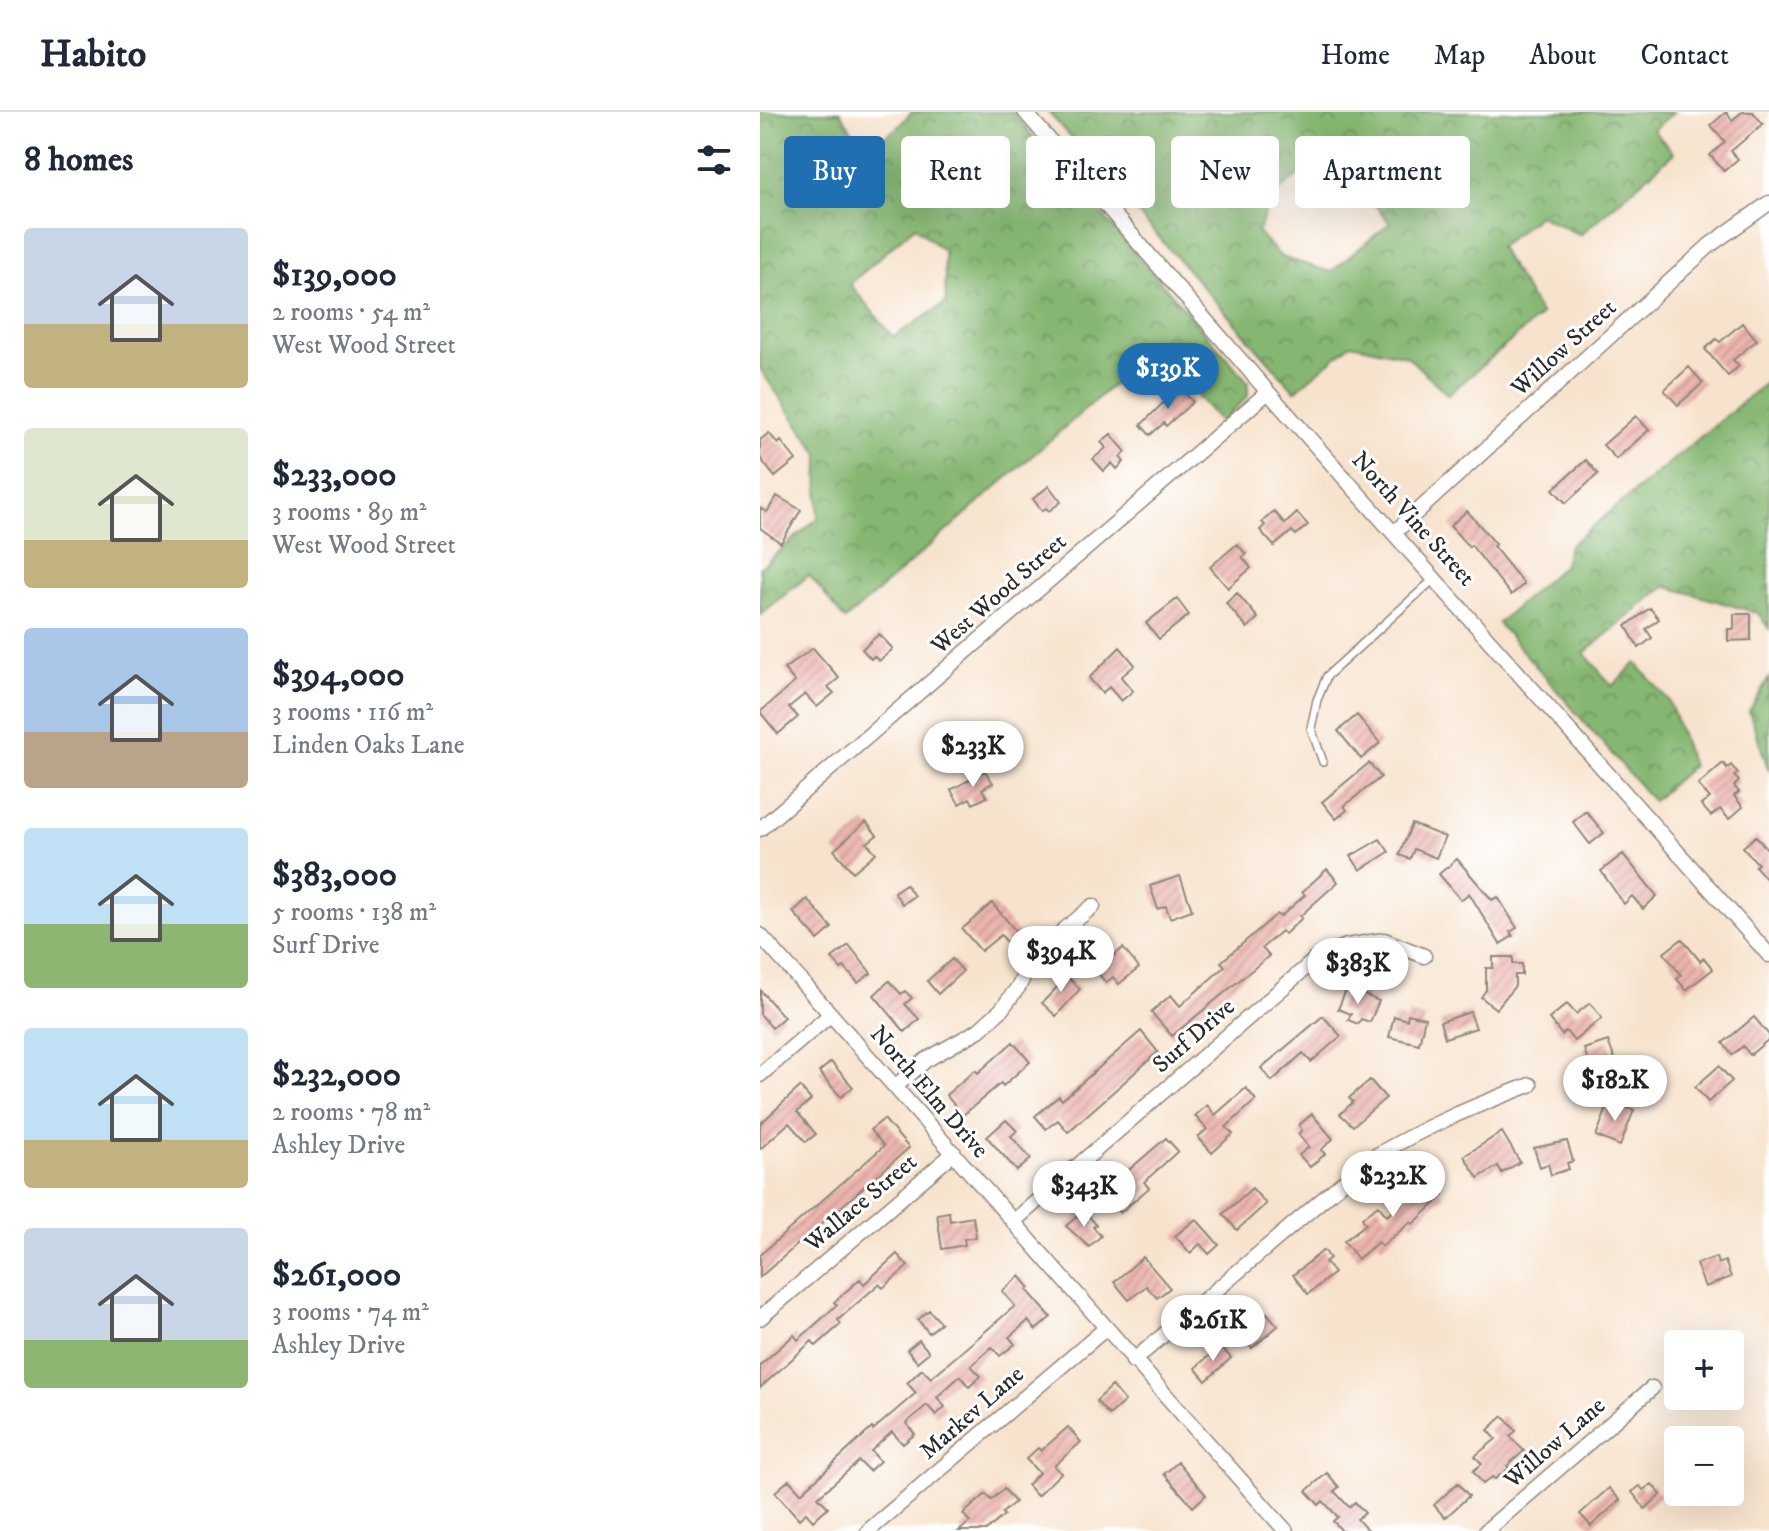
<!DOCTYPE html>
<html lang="en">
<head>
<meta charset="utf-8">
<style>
	body { margin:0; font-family:"IM FELL DW Pica",serif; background:#f2f2f3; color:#1f2937; height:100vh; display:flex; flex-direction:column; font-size:30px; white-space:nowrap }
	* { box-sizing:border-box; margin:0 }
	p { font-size:26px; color:#747a83 }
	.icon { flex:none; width:44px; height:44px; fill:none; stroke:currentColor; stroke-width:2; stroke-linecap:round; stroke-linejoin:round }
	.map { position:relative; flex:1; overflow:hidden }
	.panel { display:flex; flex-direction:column; background:#fff; width:760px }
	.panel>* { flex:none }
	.guide { position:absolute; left:24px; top:24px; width:760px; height:72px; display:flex; gap:16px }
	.buttons { position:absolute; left:904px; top:1218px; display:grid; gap:16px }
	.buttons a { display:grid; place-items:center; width:80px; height:80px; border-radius:8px; background:#fff; box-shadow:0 8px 32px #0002; font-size:40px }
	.price { position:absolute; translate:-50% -68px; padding:0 18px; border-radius:28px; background:#fff; color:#222; font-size:26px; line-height:52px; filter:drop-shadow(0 2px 4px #0008) }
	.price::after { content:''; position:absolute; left:50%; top:48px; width:24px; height:18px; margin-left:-12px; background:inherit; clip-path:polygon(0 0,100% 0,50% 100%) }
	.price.current { background:#1f6fb2; color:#fff }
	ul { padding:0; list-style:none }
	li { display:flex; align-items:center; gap:24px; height:200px; padding:0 24px }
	li span { display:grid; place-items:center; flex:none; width:224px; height:160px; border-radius:8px; color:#555 }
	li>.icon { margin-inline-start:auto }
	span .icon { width:96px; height:96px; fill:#fffc; stroke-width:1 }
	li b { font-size:34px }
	h2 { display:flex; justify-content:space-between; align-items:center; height:96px; padding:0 24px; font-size:34px }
	.pill { padding:0 28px; border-radius:8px; background:#fff; box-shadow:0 8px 32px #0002; font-size:28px; line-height:72px }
	.pill.current { background:#1f6fb2; color:#fff }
	header { display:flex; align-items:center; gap:48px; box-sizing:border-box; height:112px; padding:0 40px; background:#fff; border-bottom:2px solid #e0e1e3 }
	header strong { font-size:38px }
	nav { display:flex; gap:44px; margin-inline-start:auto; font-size:28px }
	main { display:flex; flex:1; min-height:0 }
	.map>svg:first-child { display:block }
	.forest { fill:url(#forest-crowns); stroke:#58714e; stroke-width:2; fill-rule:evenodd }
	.building { fill:url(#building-hatch) }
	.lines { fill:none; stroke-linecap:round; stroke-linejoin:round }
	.lane-casing { stroke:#91877c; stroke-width:10 }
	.street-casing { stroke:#91877c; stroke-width:17 }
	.lane { stroke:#fff; stroke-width:7 }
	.street { stroke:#fff; stroke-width:14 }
	.labels { text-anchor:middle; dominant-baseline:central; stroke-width:6; stroke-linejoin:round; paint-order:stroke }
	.street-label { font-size:24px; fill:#2b2b2b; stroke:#fff }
</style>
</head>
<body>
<header>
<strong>Habito</strong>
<nav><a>Home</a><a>Map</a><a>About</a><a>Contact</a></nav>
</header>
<main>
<section class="panel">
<h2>8 homes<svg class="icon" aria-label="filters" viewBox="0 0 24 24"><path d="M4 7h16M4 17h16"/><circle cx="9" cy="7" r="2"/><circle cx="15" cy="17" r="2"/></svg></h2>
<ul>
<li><span style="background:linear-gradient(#c9d6e8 60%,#c2b280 0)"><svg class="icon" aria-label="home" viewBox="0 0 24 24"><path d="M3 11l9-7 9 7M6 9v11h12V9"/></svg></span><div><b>$139,000</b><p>2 rooms · 54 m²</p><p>West Wood Street</p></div></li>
<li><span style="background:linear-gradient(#dfe7d0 70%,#c2b280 0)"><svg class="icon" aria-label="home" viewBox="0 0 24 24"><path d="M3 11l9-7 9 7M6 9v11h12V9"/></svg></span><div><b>$233,000</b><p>3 rooms · 89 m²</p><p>West Wood Street</p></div></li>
<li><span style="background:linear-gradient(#a9c7e8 65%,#b9a48a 0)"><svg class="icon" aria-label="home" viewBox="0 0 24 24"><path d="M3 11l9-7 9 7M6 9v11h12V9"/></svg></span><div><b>$394,000</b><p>3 rooms · 116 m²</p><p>Linden Oaks Lane</p></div></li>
<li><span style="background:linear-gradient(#bfe0f5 60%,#8fb573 0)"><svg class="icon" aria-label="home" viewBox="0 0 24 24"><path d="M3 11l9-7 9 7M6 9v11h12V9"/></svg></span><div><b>$383,000</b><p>5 rooms · 138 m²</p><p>Surf Drive</p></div></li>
<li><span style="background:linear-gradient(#bfe0f5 70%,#c2b280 0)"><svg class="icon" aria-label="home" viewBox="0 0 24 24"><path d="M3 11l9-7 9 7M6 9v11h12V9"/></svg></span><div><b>$232,000</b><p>2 rooms · 78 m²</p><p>Ashley Drive</p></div></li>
<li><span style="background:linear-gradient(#c9d6e8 70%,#8fb573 0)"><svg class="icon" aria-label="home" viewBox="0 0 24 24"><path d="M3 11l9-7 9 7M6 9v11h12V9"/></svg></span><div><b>$261,000</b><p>3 rooms · 74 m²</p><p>Ashley Drive</p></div></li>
</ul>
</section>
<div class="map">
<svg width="1009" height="1419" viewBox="0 0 1009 1419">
	<defs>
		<pattern id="forest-crowns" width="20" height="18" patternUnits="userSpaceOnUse" patternTransform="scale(2)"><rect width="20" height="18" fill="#86b772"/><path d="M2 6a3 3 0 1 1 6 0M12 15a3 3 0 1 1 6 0" fill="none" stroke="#6e955e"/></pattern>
		<pattern id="building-hatch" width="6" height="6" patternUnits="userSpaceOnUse" patternTransform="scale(2)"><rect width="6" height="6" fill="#ebb4ae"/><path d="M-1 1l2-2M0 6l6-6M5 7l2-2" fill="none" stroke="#ca9b96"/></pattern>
	</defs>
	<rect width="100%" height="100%" fill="#fff"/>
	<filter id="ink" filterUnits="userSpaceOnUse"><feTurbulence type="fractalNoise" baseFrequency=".0125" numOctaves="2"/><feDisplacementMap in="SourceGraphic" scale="16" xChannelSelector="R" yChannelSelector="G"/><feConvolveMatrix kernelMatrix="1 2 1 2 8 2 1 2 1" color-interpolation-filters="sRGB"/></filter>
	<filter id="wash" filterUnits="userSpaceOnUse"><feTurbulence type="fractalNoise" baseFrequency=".006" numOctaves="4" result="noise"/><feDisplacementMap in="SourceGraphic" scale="32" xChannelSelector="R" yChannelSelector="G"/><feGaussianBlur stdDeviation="1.8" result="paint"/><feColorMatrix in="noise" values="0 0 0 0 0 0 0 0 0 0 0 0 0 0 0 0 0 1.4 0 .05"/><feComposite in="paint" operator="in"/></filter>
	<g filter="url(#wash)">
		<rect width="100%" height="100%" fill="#f7e3cd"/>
		<path class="forest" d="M0 0H80L104 38 136 17 152 0H252L488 270V284L461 311 395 236 85 508 49 463 0 503V456L58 406 59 342 0 257ZM155 114 184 140 186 191 133 225 90 172Z
			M288 0H914L893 18 914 41 820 123 779 103 739 135 781 203 688 283 647 244 591 232 535 279ZM549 55 597 71 630 111 571 160 521 145 498 121 511 85Z
			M1009 268V517L998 501 905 474 824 541 852 574 876 551 909 589 932 654 893 689 738 511 804 453 809 434Z
			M1009 566V659L989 599Z"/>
		<g id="blocks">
			<path class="building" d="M966 0 972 8 982 0H993L1003 12 971 39 978 47 964 59 950 43 965 30 951 13Z
				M982 211 997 228 973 248 979 254 968 264 945 237 956 227 960 230Z
				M929 255 943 271 918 293 904 278Z
				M419 275 433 290 406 314 404 311 390 323 381 313Z
				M876 304 889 318 856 347 843 333Z
				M9 321 18 332 21 329 36 348 15 365 0 346V328Z
				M351 322 366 340 360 345 364 350 357 357 352 351 344 359 333 347 346 336 341 330Z
				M826 348 838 362 806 391 793 377Z
				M289 374 301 390 289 399 286 396 282 399 273 387Z
				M17 384 41 398 21 431 0 416V396L7 400Z
				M514 399 525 412 537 401 548 413 536 423 532 419 514 434 500 418 505 413 502 410Z
				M707 399 736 432 733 434 764 472 751 483 711 433 709 435 690 414Z
				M477 432 486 442 482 445 491 456 468 476 450 455Z
				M477 481 498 506 487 516 466 491Z
				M417 487 429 503 399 527 386 511Z
				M890 496 899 507 886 517 892 526 879 536 866 514Z
				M974 502H991V528L968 529V517H974Z
				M119 522 133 537 119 549 114 544 111 547 102 537Z
				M360 535 375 553 361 565 373 579 361 589 349 575 342 581 329 566Z
				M53 536 79 566 68 575 74 581 57 595 45 582 29 595 38 605 18 622 0 600 35 570 24 557Z
				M597 603 620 631 601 647 578 619Z
				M609 651 621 665 584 694 587 698 576 707 562 690Z
				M963 651 967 656 971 653 978 661 974 664 979 669 974 674 979 680 974 684 983 695 969 707 960 697 951 704 941 693 950 686 938 673Z
				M225 659 233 671 222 677 227 685 213 692 210 686 199 692 191 678Z
				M826 699 844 721 830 732 813 710Z
				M106 710 117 723 107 731 116 741 93 760 74 738Z
				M652 712 685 725 676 746 654 737 650 747 639 743Z
				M996 724 1009 739V770L995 754 998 752 983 735Z
				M620 727 629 740 600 758 591 744Z
				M863 742 897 784 883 797 872 784 864 792 841 759Z
				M697 747 732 788 738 785 757 816 750 820 753 824 740 832 709 781 701 788 679 762Z
				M567 757 578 770 540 804 542 806 525 822 521 819 502 836 509 844 412 924 391 900 411 883 420 894 465 854 461 850 517 802 520 805 545 783 542 780Z
				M420 764 432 798 410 806 406 794 398 797 390 774Z
				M146 772 154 784 142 792 134 780Z
				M47 787 72 816 58 828 33 800Z
				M232 791 261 825 250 834 241 823 221 839 202 817Z
				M922 827 940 849 944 846 953 857 926 878 917 867 921 863 904 841Z
				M89 833 111 861 98 871 84 855 81 857 72 846Z
				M363 836 379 856 359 872 353 865 346 871 333 855 350 842 352 845Z
				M733 845H753V852H762V863H755V874L736 897 721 885 726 878V856H733Z
				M192 847 203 859 178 882 167 869Z
				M301 859 320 877 296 904 282 891 299 873 293 867Z
				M129 869 141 882 145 879 152 886 145 892 159 907 145 920 114 883Z
				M587 876 619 889 610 910 601 907 598 912 588 908 591 902 578 897Z
				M0 878 24 905 12 916 0 902Z
				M830 891 842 906 814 929 806 919 802 923 789 907 807 892 816 902Z
				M710 900 716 916 685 926 680 910Z
				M648 902 665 906 659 932 629 925 634 904 647 908Z
				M563 904 581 924 551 950 543 941 512 969 501 956Z
				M994 905 1009 923V927L990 943 983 934 972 943 963 931Z
				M381 919 398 940 308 1020 298 1008 286 1017 275 1004 299 984 302 988Z
				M848 929 859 959 835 968 824 937Z
				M253 930 270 950 243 974 241 971 203 1003 186 983 215 958 218 961Z
				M71 950 93 975 81 985 59 960Z
				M959 954 972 969 948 990 935 975Z
				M610 968 626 986 593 1014 580 1002 593 990 589 986Z
				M40 975 51 988 37 1000 56 1022 46 1030 29 1011 0 1037V1012Z
				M486 976 496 988 466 1015 473 1022 452 1041 438 1025 447 1017 435 1004 447 993 455 1003Z
				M850 989 874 998 860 1034 836 1024Z
				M552 1002 573 1027 561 1038 565 1042 550 1055 539 1043 549 1035 538 1022 542 1018 539 1013Z
				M124 1007 149 1036 0 1165V1143L124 1034 110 1018Z
				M246 1008 257 1019 251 1024 271 1047 257 1059 227 1025Z
				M742 1020 760 1050 742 1061 738 1054 718 1066 704 1044Z
				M406 1026 418 1039 384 1070 389 1076 360 1101 342 1081Z
				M807 1029 813 1049 807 1051 809 1057 791 1063 788 1052 780 1055 774 1036Z
				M667 1065 684 1083 653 1112 651 1110 622 1134 618 1130 598 1147 584 1129 606 1112 602 1106 618 1093 627 1104Z
				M492 1076 506 1092 477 1118 463 1102Z
				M324 1098 336 1113 333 1115 341 1124 329 1135 306 1114Z
				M189 1100 190 1109 213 1105 216 1125 204 1127 205 1133 182 1137 177 1102Z
				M436 1107 459 1133 449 1142 440 1132 430 1141 415 1124Z
				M564 1138 570 1146 565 1150 574 1161 548 1182 533 1163Z
				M137 1142 148 1154 123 1176 119 1172 78 1208 81 1212 56 1234 52 1229 0 1276V1253L34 1223 38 1228 77 1193 74 1190 100 1167 104 1172Z
				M383 1145 410 1176 397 1186 386 1174 369 1188 354 1170Z
				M956 1145 958 1152 965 1149 971 1165 945 1175 936 1152Z
				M260 1164 270 1176 267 1178 291 1205 276 1218 268 1209 249 1225 255 1232 240 1244 232 1235 211 1254 221 1264 209 1275 200 1264 177 1285 185 1295 176 1303 167 1293 146 1311 155 1322 143 1332 132 1320 111 1339 120 1349 109 1359 99 1349 58 1385 68 1395 53 1409 46 1401 39 1407 15 1380 29 1368 41 1381 112 1316 113 1318 156 1281 147 1271 162 1257 171 1266 255 1194 242 1179Z
				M169 1198 181 1211 169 1221 158 1208Z
				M507 1201 518 1214 492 1236 481 1224Z
				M159 1228 169 1240 157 1250 147 1238Z
				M460 1234 471 1246 446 1269 435 1256Z
				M352 1274 365 1289 349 1303 336 1289Z
				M743 1304 756 1319 750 1324 764 1339 747 1354 749 1356 735 1367 732 1365 723 1372 713 1359 722 1352 715 1344 736 1327 728 1318Z
				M308 1315 321 1330 294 1354 301 1361 277 1384 267 1373 279 1361 266 1347 278 1336 281 1339Z
				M418 1350 446 1383 433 1395 404 1362Z
				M567 1361 579 1375 574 1379 589 1395 595 1390 605 1401 597 1407 608 1419H582L573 1409 578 1405 563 1389 559 1393 546 1379Z
				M698 1371 709 1384 685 1406 674 1393Z
				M892 1372 901 1383 885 1397 872 1380 880 1374 883 1378Z
				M849 1376 860 1388 831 1414 820 1402Z
				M244 1377 255 1390 242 1401 244 1403 226 1419H199L210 1410 203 1402 226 1382 231 1388Z"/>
		</g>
	</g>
	<g filter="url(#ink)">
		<use href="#blocks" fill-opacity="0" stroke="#91877c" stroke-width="2"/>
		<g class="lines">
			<defs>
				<path id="lane" d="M563 650 551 616 557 588 567 564 674 467"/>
				<path id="street" d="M265 0 508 280 1009 843
					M635 420 950 133 1009 91
					M0 717 508 280
					M0 823C177 1020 349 1221 526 1419
					M0 963 71 902
					M136 974 166 948 219 918 241 898 259 874 273 844 333 794
					M254 1109 557 846 587 834 624 828 664 844
					M0 1206 194 1041
					M373 1249 609 1048C661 1016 714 994 770 973
					M108 1419 345 1217
					M726 1419 892 1276"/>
			</defs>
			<use href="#lane" class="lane-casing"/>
			<use href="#street" class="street-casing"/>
			<use href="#lane" class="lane"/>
			<use href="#street" class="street"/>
		</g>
	</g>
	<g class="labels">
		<g class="street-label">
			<text transform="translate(804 236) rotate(-42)">Willow Street</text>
			<text transform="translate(653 407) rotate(48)">North Vine Street</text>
			<text transform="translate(239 482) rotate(-41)">West Wood Street</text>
			<text transform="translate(434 924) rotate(-41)">Surf Drive</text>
			<text transform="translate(169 980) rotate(49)">North Elm Drive</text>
			<text transform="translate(101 1091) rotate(-40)">Wallace Street</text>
			<text transform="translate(212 1301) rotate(-41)">Markev Lane</text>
			<text transform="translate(795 1331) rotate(-41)">Willow Lane</text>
		</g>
	</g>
</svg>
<div class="buttons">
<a>+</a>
<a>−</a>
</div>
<b class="price current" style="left:408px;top:299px">$139K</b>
<b class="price" style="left:213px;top:677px">$233K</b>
<b class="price" style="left:301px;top:882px">$394K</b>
<b class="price" style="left:598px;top:894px">$383K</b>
<b class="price" style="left:855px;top:1011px">$182K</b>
<b class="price" style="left:633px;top:1107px">$232K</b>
<b class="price" style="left:324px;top:1117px">$343K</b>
<b class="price" style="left:453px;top:1251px">$261K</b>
<div class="guide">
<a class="pill current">Buy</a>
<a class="pill">Rent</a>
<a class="pill">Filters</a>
<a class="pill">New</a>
<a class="pill">Apartment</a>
</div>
</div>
</main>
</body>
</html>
